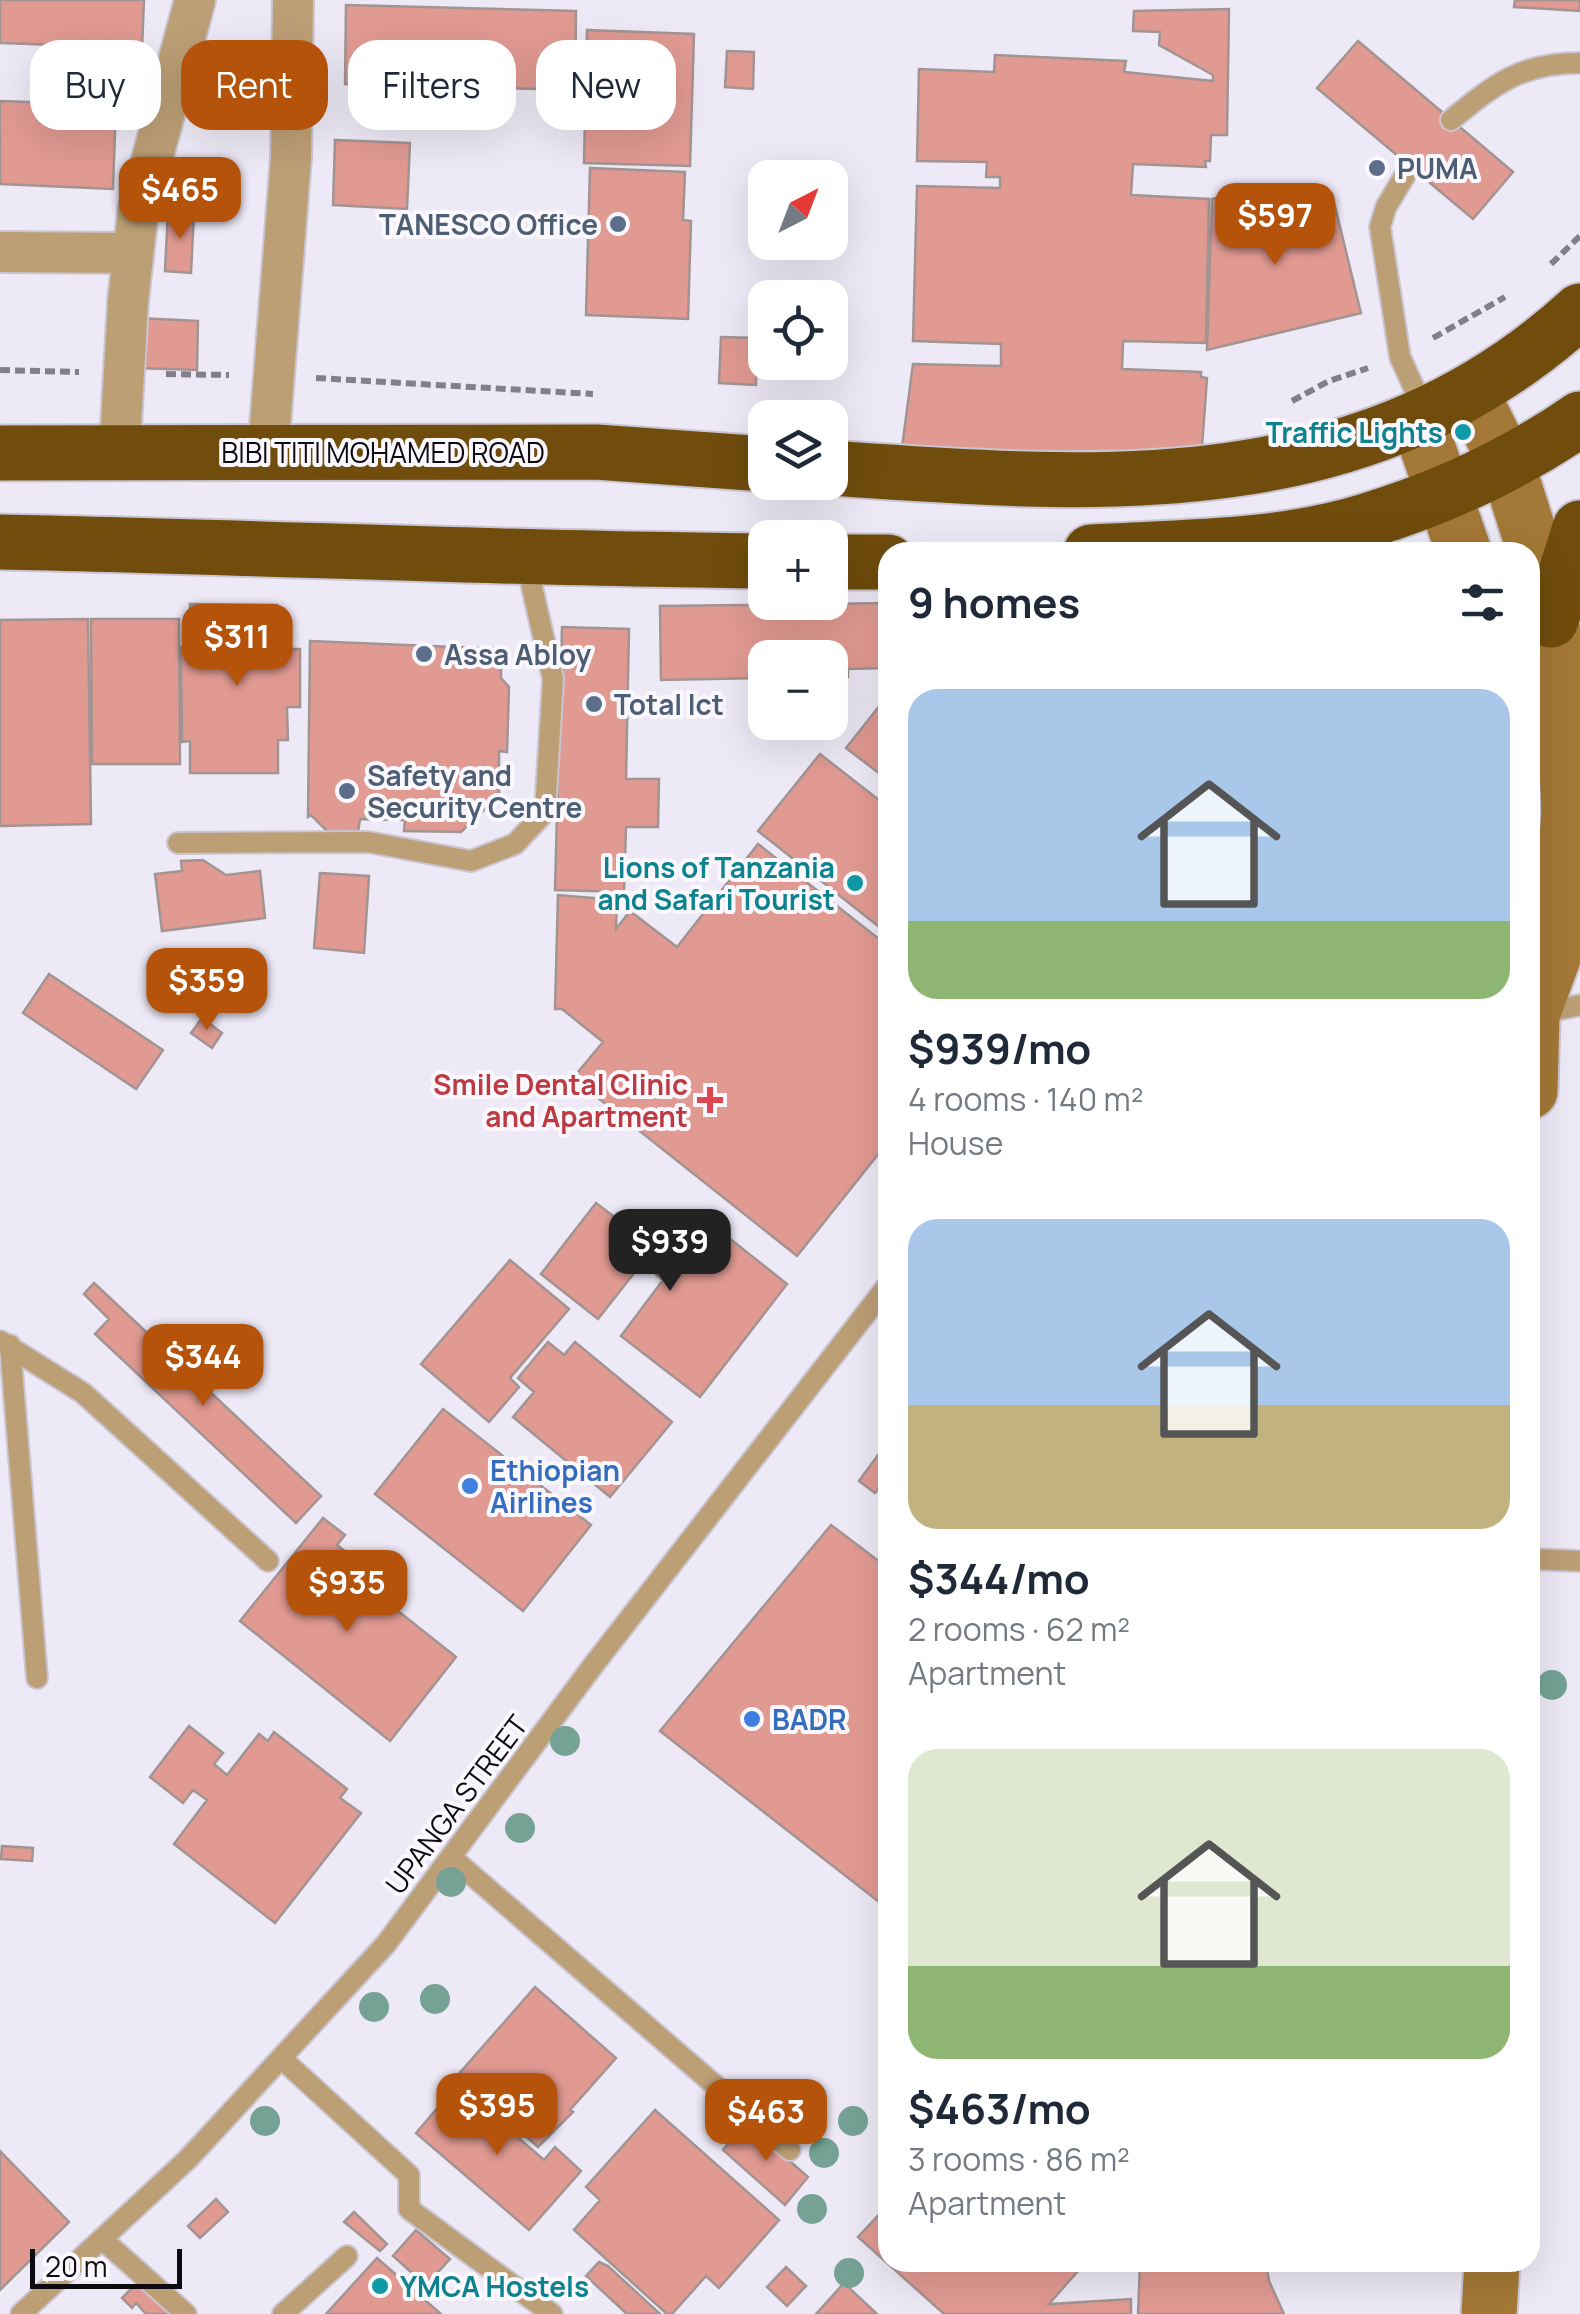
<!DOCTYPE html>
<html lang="en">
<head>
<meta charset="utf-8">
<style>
	body { margin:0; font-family:Manrope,sans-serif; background:#f6f6f7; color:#1f2937; height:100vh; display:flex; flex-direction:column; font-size:38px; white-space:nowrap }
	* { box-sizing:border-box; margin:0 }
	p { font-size:32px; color:#747a83 }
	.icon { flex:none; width:55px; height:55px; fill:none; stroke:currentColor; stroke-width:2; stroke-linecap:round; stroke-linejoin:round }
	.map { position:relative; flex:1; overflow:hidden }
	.details { position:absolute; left:878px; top:542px; width:662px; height:1730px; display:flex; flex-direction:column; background:#fff; border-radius:30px; box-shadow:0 10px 40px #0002 }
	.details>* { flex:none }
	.top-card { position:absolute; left:30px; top:40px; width:698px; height:90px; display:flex; gap:20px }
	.needle { width:65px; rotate:42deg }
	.buttons { position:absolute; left:748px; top:160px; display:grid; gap:20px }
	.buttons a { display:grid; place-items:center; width:100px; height:100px; border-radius:20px; background:#fff; box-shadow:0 10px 40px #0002; font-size:50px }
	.scale { position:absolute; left:30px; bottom:25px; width:152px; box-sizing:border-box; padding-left:10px; border:5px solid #0d0b0f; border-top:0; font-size:28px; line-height:35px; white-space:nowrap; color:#0d0b0f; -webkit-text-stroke:8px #faf8fd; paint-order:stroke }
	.price { position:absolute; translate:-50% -85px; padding:0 22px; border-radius:20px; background:#b45309; color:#fff; font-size:32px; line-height:65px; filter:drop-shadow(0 2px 5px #0008) }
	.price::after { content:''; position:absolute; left:50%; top:60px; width:30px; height:22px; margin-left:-15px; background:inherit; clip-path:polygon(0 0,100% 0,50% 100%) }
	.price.active { background:#222; color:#fff }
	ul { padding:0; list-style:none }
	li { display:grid; align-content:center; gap:20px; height:530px; padding:0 30px }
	li span { display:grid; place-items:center; height:310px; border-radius:30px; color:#555 }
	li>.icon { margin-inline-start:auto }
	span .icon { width:180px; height:180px; fill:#fffc; stroke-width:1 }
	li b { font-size:42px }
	h2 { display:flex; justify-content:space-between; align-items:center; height:120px; padding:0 30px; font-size:42px }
	.chip { padding:0 35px; border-radius:30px; background:#fff; box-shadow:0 10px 40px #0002; font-size:35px; line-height:90px }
	.chip.active { background:#b45309; color:#fff }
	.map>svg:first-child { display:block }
	.building { fill:#e19a92; stroke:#a29492; stroke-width:2.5 }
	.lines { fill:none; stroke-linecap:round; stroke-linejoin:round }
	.lane-casing { stroke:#c9c5d1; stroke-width:24 }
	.street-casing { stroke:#c9c5d1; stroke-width:44 }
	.secondary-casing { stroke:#c9c5d1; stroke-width:59 }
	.highway-casing { stroke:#c9c5d1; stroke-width:59 }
	.path { stroke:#827f88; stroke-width:6; stroke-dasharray:10 5; stroke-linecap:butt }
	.lane { stroke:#bd9f76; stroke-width:20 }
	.street { stroke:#bd9f76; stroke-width:40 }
	.secondary { stroke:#a47836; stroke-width:55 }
	.highway { stroke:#704c0d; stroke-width:55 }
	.tree { fill:#75a295 }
	.service-dot { fill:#5c6f8a; stroke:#faf8fd; stroke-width:4 }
	.culture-dot { fill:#0f9aa8; stroke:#faf8fd; stroke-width:4 }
	.health-dot { fill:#e0444e; stroke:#faf8fd; stroke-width:4 }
	.shop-dot { fill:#3f7fe0; stroke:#faf8fd; stroke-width:4 }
	.labels { text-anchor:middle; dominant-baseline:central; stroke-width:8; stroke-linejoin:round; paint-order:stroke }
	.service-label { font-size:28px; font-weight:bold; fill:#4e5e75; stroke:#faf8fd; text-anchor:start }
	.culture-label { font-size:28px; font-weight:bold; fill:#0d838f; stroke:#faf8fd; text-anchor:end }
	.street-label { font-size:28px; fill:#0d0b0f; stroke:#faf8fd }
	.health-label { font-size:28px; font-weight:bold; fill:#be3a42; stroke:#faf8fd; text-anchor:end }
	.shop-label { font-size:28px; font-weight:bold; fill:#366cbe; stroke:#faf8fd; text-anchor:start }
</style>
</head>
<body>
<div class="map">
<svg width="1580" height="2314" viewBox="0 0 1580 2314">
	<rect width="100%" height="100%" fill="#ede9f6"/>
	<path class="building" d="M0 0H144L142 48 0 43Z
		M1515 0H1580V11L1514 7Z
		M346 5 576 11 575 90 345 84Z
		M1229 9 1227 135H1211L1210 161H1205L1206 167 1133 164 1131 195 1209 199 1206 343 1123 341 1122 369 1201 372V377L1207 378 1201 461 901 455 913 364 1001 366V344L913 341 917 186 1000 188V177H986L987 162 917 161 919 69 994 72 995 55 1126 61 1124 72 1213 81V75L1159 45 1160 32 1133 31 1134 11Z
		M587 30 694 34 690 166 584 163Z
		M1358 41 1513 172 1473 219 1317 88Z
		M727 51 754 52 753 89 725 87Z
		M0 101 116 105 113 189 0 184Z
		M335 140 410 143 407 209 333 205Z
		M590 168 685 172 683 220 691 221 688 319 586 315Z
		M1256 188 1261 210 1332 194 1361 313 1207 350 1212 199Z
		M168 211 194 213 191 273 165 271Z
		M138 318 198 321 197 370 136 368Z
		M721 337 757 338 756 385 719 383Z
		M888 603V668L848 669V677H830V658H765V678L661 680 660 606Z
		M190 604 277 605V649H300V707H287L288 740H278V773H190V741L182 742 181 647H190Z
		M88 619 91 824 0 826V620Z
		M91 619H179L180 764H92Z
		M562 627 629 629 626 779H659L658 827H626L624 892 555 890Z
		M310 641 501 649V678L509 687 507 752 499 751V796L461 832 404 831 405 820 360 819 358 832 327 831 311 815 308 817Z
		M888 695V780L846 748Z
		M820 754 888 807V934L758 831Z
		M758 844 888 946V1142L797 1256 573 1078 603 1042 562 1009H555L558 895 617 900 616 929 630 911 677 947Z
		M203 860 226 875 260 871 265 918 162 931 155 874 182 871 181 861Z
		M320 873 369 876 364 953 314 948Z
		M49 974 163 1050 136 1089 23 1013Z
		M202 1018 222 1033 212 1048 191 1033Z
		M596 1203 653 1246 664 1233 679 1244 663 1266 676 1275 714 1226 787 1284 700 1397 621 1336 663 1280 642 1263 598 1319 541 1274Z
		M510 1260 569 1309 510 1378 519 1387 489 1422 421 1364Z
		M94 1283 321 1496 296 1523 95 1334 109 1319 84 1294Z
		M548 1342 564 1355 575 1342 672 1422 610 1497 513 1417 534 1392 518 1378Z
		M443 1409 591 1525 523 1611 375 1494Z
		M878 1455 886 1461 888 1478 875 1493 859 1481Z
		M323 1518 345 1535 337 1545 350 1555 340 1565 456 1657 390 1741 240 1621Z
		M831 1525 888 1568V1909L660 1731Z
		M189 1726 223 1753 214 1764 227 1775 259 1734 268 1741 274 1732 347 1789 340 1798 361 1813 275 1923 174 1844 207 1800 193 1790 183 1803 150 1777Z
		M2 1846 33 1848 32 1861 1 1859Z
		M535 1987 616 2058 570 2110 573 2112 538 2147 457 2076Z
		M457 2085 544 2160 555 2147 581 2171 529 2230 416 2133Z
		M655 2110 779 2220 719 2288 706 2276 672 2314H667L574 2230 600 2200 586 2187Z
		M746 2123 808 2177 785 2205 723 2150Z
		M0 2151 69 2222 0 2290Z
		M216 2199 228 2212 200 2238 188 2226Z
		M888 2205V2262H1086L1049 2304 1131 2299V2314H944L858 2237Z
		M354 2212 387 2244 380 2251 344 2222Z
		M416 2230 450 2259 422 2289 409 2277 412 2273 393 2256Z
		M377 2258 441 2314H326Z
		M599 2262 608 2266 660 2314H627L586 2276Z
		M1140 2262H1266L1269 2281 1284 2314H1138Z
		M786 2267 806 2286 787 2306 767 2287Z
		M141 2279 175 2314H146L136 2303 132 2308 122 2298Z
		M844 2283 877 2314H816Z"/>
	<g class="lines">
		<defs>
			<path id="lane" d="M1451 120C1495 84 1520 63 1580 63
				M1410 167 1386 207 1380 227 1400 357 1415 390 1417 412
				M178 843 368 842 471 861 515 844 545 812 553 679 526 561
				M1538 1014 1580 1005
				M0 1341 83 1393 268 1561
				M10 1345 37 1678
				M1530 1559 1580 1561
				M451 1857 790 2150
				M281 2058 409 2175V2209L552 2314
				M102 2239 186 2314
				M21 2314 188 2159 386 1944 592 1667 888 1285
				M283 2314 347 2256"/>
			<path id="street" d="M0 252 133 253
				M268 452 291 157 293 0
				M115 453 121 425 128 301 138 211 195 0"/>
			<path id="secondary" d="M1471 393 1507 464 1544 580 1564 696 1569 812 1558 944 1532 1015 1530 1091
				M1418 420 1464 552
				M1489 2314 1492 2262"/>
			<path id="highway" d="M0 453 596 452 765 464
				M830 468C1101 487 1364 508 1580 311
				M0 542C255 547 510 559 765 561
				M1091 552C1182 547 1278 548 1366 521 1442 498 1515 464 1580 419
				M830 562H888
				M1551 620 1580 528"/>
		</defs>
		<use href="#lane" class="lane-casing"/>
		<use href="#street" class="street-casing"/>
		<use href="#secondary" class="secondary-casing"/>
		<use href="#highway" class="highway-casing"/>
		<path class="path" d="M1551 264 1580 236
			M1433 338 1505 297
			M0 370 79 372
			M166 374 229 375
			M316 378 593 394
			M1292 401 1329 381 1368 368"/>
		<use href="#lane" class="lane"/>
		<use href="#street" class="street"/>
		<use href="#secondary" class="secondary"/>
		<use href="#highway" class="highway"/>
	</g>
	<g class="tree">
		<circle cx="1552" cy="1685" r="15"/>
		<circle cx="565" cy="1741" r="15"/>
		<circle cx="520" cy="1828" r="15"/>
		<circle cx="451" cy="1882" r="15"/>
		<circle cx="435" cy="1999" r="15"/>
		<circle cx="374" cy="2007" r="15"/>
		<circle cx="265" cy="2121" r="15"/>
		<circle cx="853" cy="2121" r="15"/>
		<circle cx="824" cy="2153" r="15"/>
		<circle cx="812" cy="2209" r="15"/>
		<circle cx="849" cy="2273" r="15"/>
	</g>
	<g class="service-dot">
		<circle cx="1377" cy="168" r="10"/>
		<circle cx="618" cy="224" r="10"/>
		<circle cx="424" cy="654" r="10"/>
		<circle cx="594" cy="704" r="10"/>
		<circle cx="347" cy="791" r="10"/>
	</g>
	<g class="culture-dot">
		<circle cx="1463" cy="432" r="10"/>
		<circle cx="855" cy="883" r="10"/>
		<circle cx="380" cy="2286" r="10"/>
	</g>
	<path class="health-dot" d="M705 1085h10v10h10v10h-10v10h-10v-10h-10v-10h10z"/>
	<g class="shop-dot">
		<circle cx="470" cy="1486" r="10"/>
		<circle cx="752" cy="1719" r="10"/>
	</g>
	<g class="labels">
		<g class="service-label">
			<text x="1397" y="168">PUMA</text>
			<text x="598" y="224" text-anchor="end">TANESCO Office</text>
			<text x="444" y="654">Assa Abloy</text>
			<text x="614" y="704">Total Ict</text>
			<text x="367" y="775">Safety and<tspan x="367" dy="32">Security Centre</tspan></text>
		</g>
		<g class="culture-label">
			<text x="1443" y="432">Traffic Lights</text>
			<text x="835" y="867">Lions of Tanzania<tspan x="835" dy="32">and Safari Tourist</tspan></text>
			<text x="400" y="2286" text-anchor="start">YMCA Hostels</text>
		</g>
		<g class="street-label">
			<text x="383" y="452">BIBI TITI MOHAMED ROAD</text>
			<text transform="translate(456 1804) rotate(-53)">UPANGA STREET</text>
		</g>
		<g class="health-label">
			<text x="688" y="1084">Smile Dental Clinic<tspan x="688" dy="32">and Apartment</tspan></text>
		</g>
		<g class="shop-label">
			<text x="490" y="1470">Ethiopian<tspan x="490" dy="32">Airlines</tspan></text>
			<text x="772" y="1719">BADR</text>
		</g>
	</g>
</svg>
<div class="buttons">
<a><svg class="needle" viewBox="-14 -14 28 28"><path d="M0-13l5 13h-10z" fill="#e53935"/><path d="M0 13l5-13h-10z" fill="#747a83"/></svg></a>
<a><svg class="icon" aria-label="locate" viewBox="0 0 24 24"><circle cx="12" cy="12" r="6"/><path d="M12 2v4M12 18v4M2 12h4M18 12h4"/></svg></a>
<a><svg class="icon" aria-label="layers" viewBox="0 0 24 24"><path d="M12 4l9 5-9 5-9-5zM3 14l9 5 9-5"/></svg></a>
<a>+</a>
<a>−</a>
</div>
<div class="scale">20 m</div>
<b class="price" style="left:180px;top:242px">$465</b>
<b class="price" style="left:1275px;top:268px">$597</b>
<b class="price" style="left:237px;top:689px">$311</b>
<b class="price" style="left:207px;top:1033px">$359</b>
<b class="price active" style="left:670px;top:1294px">$939</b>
<b class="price" style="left:203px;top:1409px">$344</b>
<b class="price" style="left:347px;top:1635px">$935</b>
<b class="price" style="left:497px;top:2158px">$395</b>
<b class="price" style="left:766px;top:2164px">$463</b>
<div class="top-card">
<a class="chip">Buy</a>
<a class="chip active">Rent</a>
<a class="chip">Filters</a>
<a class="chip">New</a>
</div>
<section class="details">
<h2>9 homes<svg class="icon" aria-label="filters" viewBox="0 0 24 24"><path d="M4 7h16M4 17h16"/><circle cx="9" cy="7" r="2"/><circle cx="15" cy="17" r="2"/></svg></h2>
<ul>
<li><span style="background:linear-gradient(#a9c7e8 75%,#8fb573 0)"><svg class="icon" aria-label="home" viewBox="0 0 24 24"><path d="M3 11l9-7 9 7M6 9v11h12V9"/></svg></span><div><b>$939/mo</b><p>4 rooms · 140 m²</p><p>House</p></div></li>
<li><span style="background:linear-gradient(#a9c7e8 60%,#c2b280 0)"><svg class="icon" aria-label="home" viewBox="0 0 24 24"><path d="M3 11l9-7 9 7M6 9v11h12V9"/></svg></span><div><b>$344/mo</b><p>2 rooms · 62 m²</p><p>Apartment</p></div></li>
<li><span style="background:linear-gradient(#dfe7d0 70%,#8fb573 0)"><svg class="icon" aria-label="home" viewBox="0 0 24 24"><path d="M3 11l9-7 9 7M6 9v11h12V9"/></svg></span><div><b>$463/mo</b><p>3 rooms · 86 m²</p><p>Apartment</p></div></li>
</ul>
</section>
</div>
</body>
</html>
